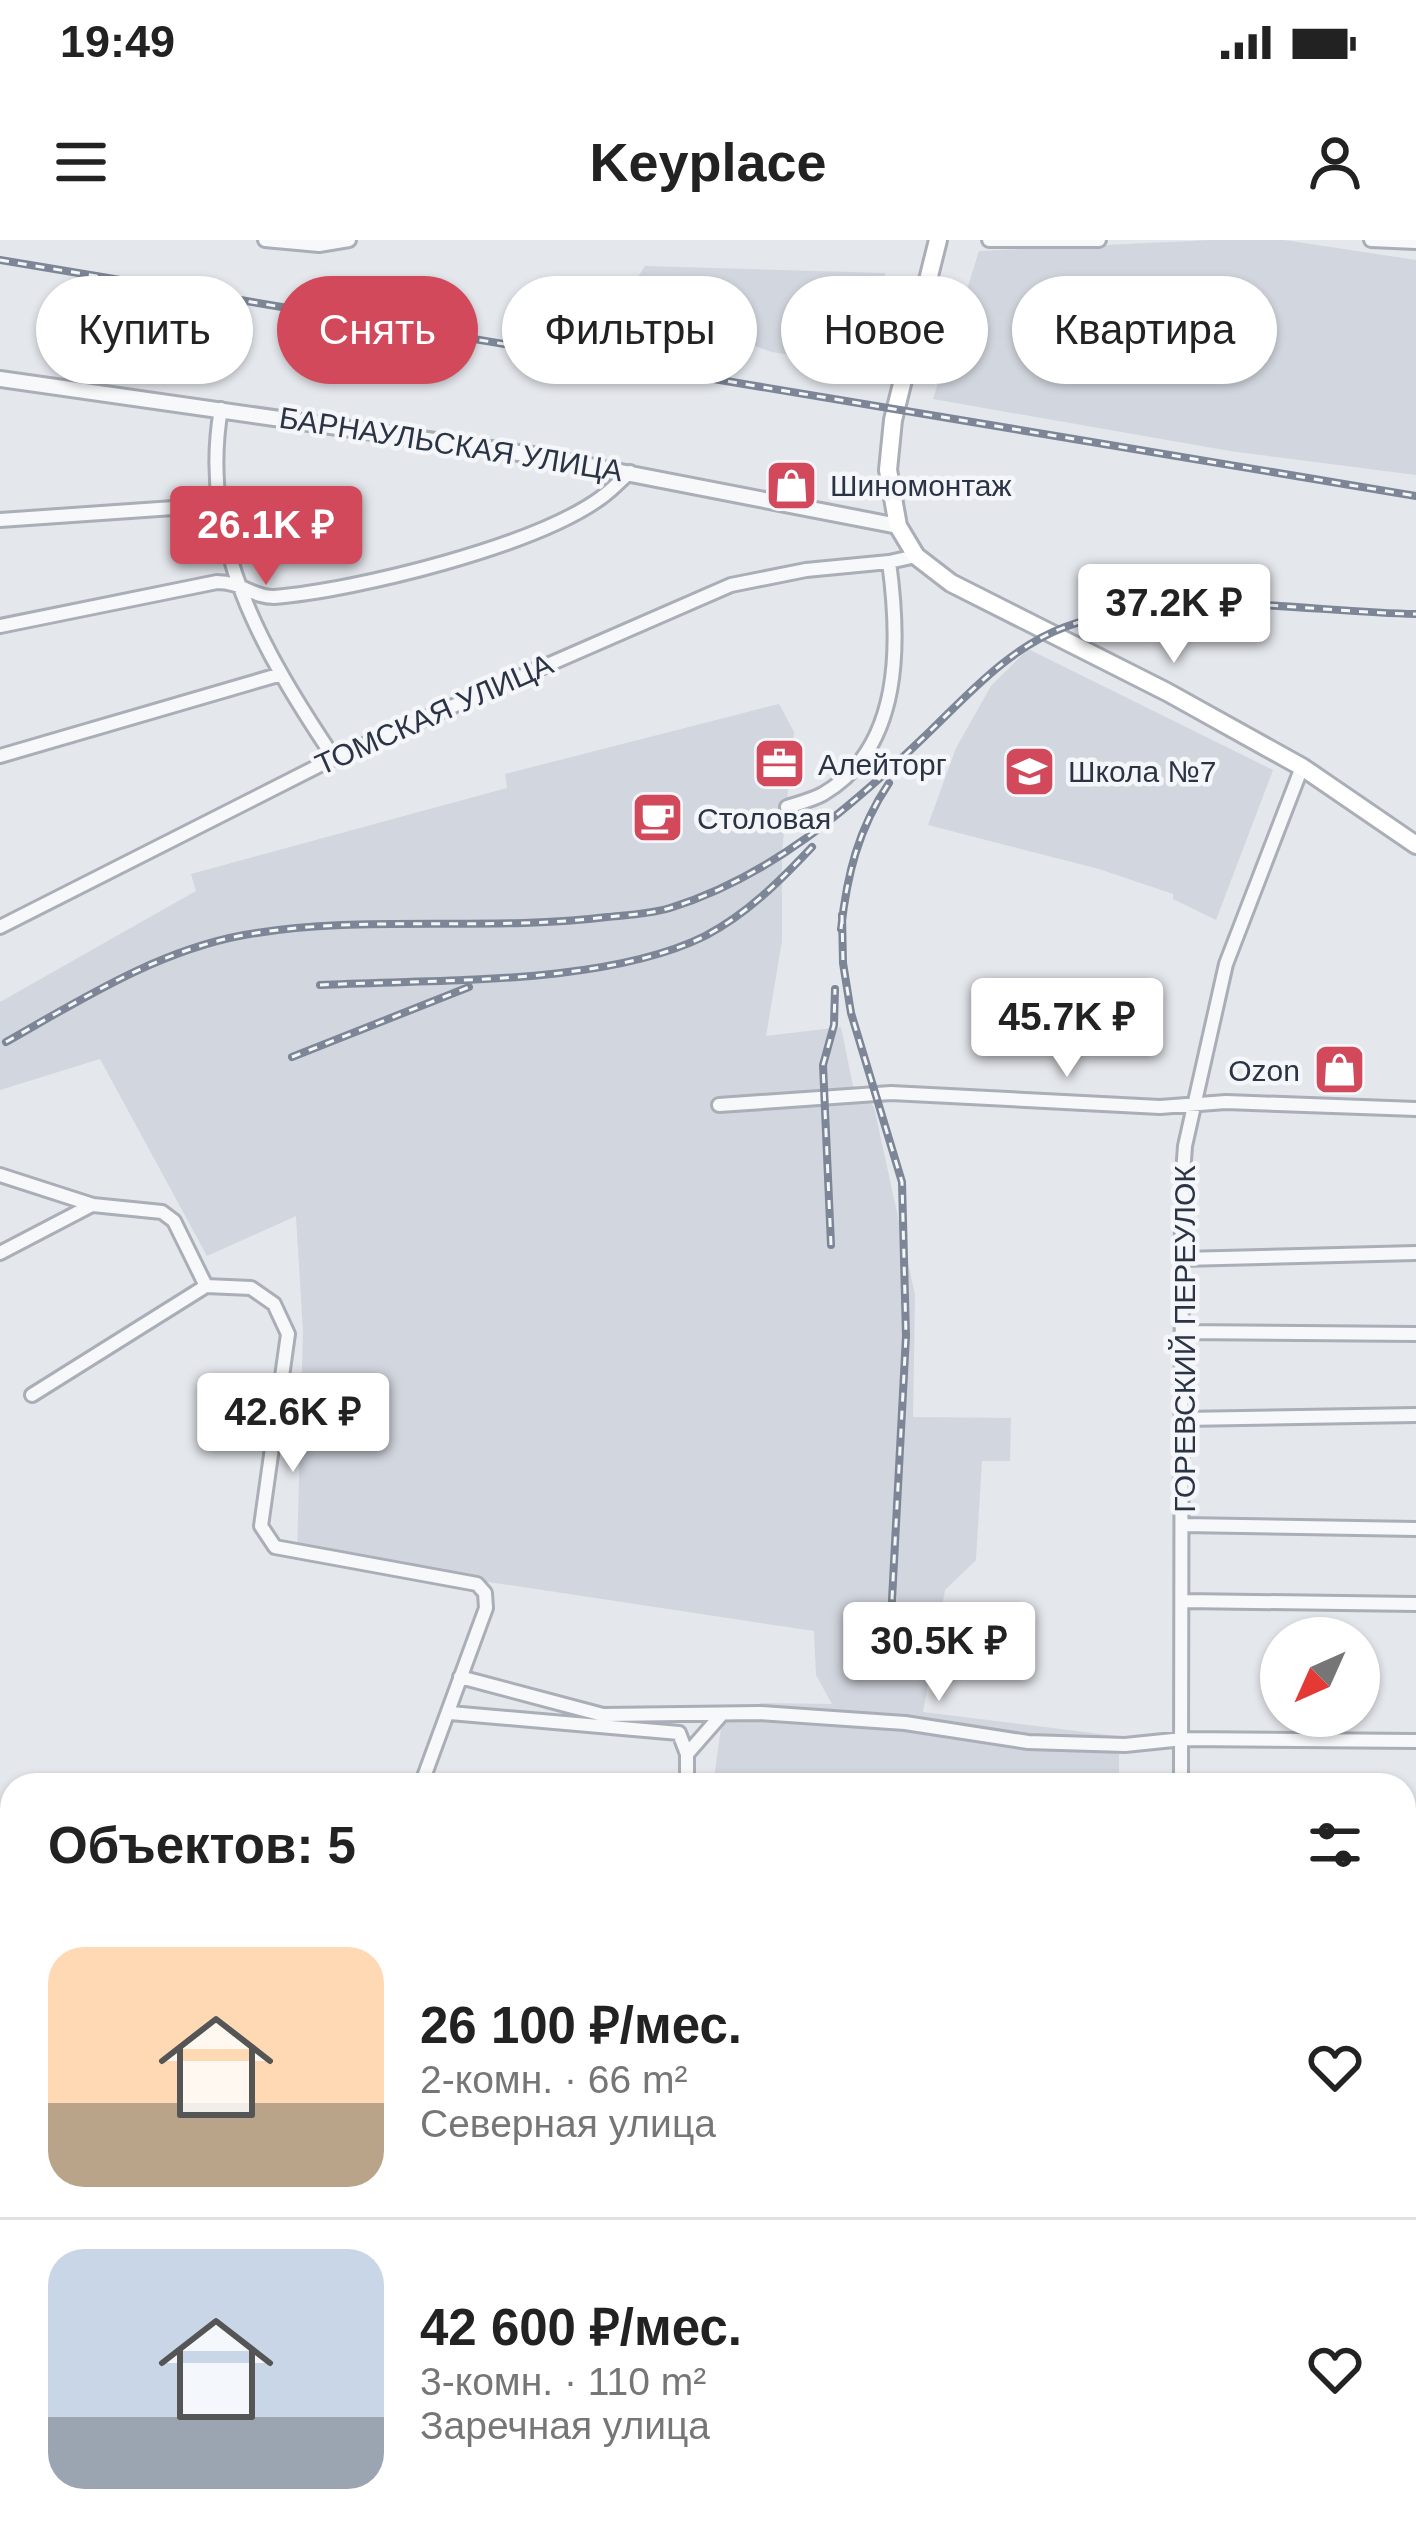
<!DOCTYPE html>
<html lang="ru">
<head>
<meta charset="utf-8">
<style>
	body { margin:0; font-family:Arial,sans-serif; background:#f2f2f2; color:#222; height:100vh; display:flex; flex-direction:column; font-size:45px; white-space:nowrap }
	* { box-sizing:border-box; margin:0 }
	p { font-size:39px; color:#767676 }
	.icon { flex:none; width:66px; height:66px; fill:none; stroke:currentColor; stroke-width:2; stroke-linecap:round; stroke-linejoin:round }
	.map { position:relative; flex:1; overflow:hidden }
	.sheet { position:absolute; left:0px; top:1533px; width:1416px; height:771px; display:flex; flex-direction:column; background:#fff; border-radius:36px 36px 0 0; box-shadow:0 3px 9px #0004 }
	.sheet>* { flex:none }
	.guide { position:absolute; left:36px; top:36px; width:1344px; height:108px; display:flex; gap:24px }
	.needle { width:78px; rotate:225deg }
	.fabs { position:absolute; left:1260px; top:1377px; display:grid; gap:24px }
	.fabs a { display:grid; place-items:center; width:120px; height:120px; border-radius:50%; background:#fff; box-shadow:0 3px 9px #0004; font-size:60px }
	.price { position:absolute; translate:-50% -102px; padding:0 27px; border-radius:12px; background:#fff; color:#222; font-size:39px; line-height:78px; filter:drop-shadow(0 3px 6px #0008) }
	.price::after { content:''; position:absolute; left:50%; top:72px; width:36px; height:27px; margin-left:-18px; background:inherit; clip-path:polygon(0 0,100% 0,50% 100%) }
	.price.on { background:#d1495b; color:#fff }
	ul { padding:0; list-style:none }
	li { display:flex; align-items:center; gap:36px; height:300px; padding:0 48px }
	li+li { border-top:3px solid #e0e0e0 }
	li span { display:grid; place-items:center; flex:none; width:336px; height:240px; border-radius:36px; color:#555 }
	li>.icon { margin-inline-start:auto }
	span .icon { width:144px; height:144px; fill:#fffc; stroke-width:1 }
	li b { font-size:51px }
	h2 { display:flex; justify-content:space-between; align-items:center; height:144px; padding:0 48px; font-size:51px }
	.pill { padding:0 42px; border-radius:54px; background:#fff; box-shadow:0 3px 9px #0004; font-size:42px; line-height:108px }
	.pill.on { background:#d1495b; color:#fff }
	.status { display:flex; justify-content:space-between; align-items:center; height:84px; padding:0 60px; background:#fff; direction:ltr }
	.status svg { height:33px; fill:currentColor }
	header { display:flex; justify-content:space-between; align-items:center; height:156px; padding:0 48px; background:#fff; font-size:54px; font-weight:600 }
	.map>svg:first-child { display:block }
	.built { fill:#d2d6de }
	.green { fill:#c9d6c5 }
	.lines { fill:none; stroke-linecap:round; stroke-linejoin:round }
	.river { stroke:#9fb4cc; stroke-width:18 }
	.minor-casing { stroke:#a9aeb7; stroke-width:18 }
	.tertiary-casing { stroke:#a9aeb7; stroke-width:20 }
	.secondary-casing { stroke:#a9aeb7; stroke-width:22 }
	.minor { stroke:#f7f8fa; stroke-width:12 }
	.tertiary { stroke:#f7f8fa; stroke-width:14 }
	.secondary { stroke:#fff; stroke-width:16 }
	.rail-casing { stroke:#7d8696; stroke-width:8 }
	.rail { stroke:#f4f6f9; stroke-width:3; stroke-dasharray:9; stroke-linecap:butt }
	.labels { text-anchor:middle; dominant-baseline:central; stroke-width:9; stroke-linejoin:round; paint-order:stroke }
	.street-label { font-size:30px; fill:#2b3445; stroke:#f4f6f9 }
	.poi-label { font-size:30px; fill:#2b3445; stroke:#f4f6f9; text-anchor:start }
</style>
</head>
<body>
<div class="status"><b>19:49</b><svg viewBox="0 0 49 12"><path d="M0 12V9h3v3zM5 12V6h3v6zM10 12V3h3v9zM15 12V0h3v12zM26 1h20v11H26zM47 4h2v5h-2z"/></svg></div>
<header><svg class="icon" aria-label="menu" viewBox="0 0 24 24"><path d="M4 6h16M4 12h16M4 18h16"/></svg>Keyplace<svg class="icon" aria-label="person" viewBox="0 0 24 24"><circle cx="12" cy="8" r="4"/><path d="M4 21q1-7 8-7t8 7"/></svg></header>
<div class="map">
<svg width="1416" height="2303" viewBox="0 0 1416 2303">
	<rect width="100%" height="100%" fill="#e4e7ec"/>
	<path class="built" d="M1211 0H1284L1416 20V235L1230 211 933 159 979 11Z
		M645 26 885 33 877 129 772 112 623 60Z
		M1028 409 1273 530 1216 680 1173 659V654L1099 629 928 585 956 508 991 446Z
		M779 464 794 492 782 612V701L766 796 841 787 853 846 874 867 915 1055 913 1177 1011 1178 1010 1221H982L976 1320 945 1350 923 1472 1125 1497V1510L1119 1511V1545H713L722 1481 759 1478 760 1463 832 1464 816 1435 814 1391 297 1313 303 1091 296 976 207 1016 100 819 0 850V762L196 651 191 634 507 548 505 534Z"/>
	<path class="green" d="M0 1981 12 1992V2086L0 2077Z"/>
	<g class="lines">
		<path class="river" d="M0 1928 12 1932
			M744 2303V2292"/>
		<defs>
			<path id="minor" d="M265 0 319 5 349 0
				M989 0H1099
				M1371 0 1416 2
				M221 169C198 301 263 412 334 518
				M0 280 217 265
				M0 386 217 342C242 342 252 357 274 357 357 350 536 306 602 257 612 250 621 240 630 232
				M0 516 278 435
				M787 567C799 563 812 560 823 554 903 507 900 402 889 322L916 316
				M0 687 334 518 731 345 806 330 889 322
				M719 865 891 853 1160 867 1226 862 1416 869
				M0 935 93 965 162 972 174 981 206 1046
				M0 1013 92 965
				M1182 1019 1416 1013
				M1183 1092 1416 1094
				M32 1155 206 1046 251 1048 274 1064 288 1094 261 1286 275 1307 477 1344 485 1353 486 1368 421 1545
				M1183 1179 1416 1175
				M1183 1285 1416 1289
				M1184 1361 1416 1364
				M460 1437 603 1475 760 1473 905 1483 1028 1502 1125 1505 1183 1499 1416 1501
				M450 1473 679 1493 687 1514
				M687 1545V1514L722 1474
				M1181 1545 1182 948 1185 906 1226 724 1302 527
				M1404 1723H1416
				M1404 1812 1416 1811
				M1404 1936H1416
				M1404 2123H1416
				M1404 2280H1416
				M1161 2303 1167 2292"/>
			<path id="tertiary" d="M0 139 533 215 898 286"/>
			<path id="secondary" d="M938 0 893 180 888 230 898 286 916 316 951 343 1167 452 1302 527 1416 605"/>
		</defs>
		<use href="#minor" class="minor-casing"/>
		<use href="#tertiary" class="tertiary-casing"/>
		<use href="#secondary" class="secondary-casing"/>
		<use href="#minor" class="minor"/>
		<use href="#tertiary" class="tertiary"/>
		<use href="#secondary" class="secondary"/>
		<defs>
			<path id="rail" d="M0 20 1416 256
				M842 675 843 723 851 773 902 942 906 1096 888 1435
				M841 689C847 635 858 589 889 543
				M320 745C434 739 604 746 705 696 747 674 780 641 812 607
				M6 802C82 759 157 711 244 695 363 674 487 692 607 677 627 675 650 674 670 668 770 637 849 569 923 498 966 457 1008 408 1065 387 1178 345 1299 372 1416 374
				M292 817 469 747
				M831 1005 823 825 834 785 835 749"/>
		</defs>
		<use href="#rail" class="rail-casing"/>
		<use href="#rail" class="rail"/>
	</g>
	<defs>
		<symbol id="shop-square" viewBox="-11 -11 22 22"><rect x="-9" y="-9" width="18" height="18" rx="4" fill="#d1495b" stroke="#f4f6f9"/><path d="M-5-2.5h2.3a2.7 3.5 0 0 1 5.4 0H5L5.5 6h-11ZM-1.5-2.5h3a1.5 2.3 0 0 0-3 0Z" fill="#fff"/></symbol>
		<symbol id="office-square" viewBox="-11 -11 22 22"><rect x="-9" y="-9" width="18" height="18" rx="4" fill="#d1495b" stroke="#f4f6f9"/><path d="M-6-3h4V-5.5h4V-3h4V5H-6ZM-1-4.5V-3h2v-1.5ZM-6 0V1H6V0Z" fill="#fff"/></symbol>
		<symbol id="school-square" viewBox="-11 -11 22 22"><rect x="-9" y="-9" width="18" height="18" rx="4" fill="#d1495b" stroke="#f4f6f9"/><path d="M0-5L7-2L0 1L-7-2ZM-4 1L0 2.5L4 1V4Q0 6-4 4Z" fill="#fff"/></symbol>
		<symbol id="cafe-square" viewBox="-11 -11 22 22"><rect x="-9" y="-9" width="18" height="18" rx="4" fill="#d1495b" stroke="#f4f6f9"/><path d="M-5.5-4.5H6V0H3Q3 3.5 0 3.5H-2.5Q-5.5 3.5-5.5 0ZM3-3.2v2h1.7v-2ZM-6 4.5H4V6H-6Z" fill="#fff"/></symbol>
	</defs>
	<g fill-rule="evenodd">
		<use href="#shop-square" x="762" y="216" width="59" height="59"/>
		<use href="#office-square" x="750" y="494" width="59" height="59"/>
		<use href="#school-square" x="1000" y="502" width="59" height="59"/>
		<use href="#cafe-square" x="628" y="548" width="59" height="59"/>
		<use href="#shop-square" x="1310" y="800" width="59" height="59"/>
	</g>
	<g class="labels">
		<g class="street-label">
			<text transform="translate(451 204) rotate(9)">БАРНАУЛЬСКАЯ УЛИЦА</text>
			<text transform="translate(434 474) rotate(-24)">ТОМСКАЯ УЛИЦА</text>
			<text transform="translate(1184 1099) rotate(-90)">ГОРЕВСКИЙ ПЕРЕУЛОК</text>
		</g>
		<g class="poi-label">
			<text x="830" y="245">Шиномонтаж</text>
			<text x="818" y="524">Алейторг</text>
			<text x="1068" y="531">Школа №7</text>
			<text x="697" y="578">Столовая</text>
			<text x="1300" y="830" text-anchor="end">Ozon</text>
		</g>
	</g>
</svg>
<div class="fabs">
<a><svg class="needle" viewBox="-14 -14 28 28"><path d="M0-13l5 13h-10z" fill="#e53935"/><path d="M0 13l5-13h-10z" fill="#767676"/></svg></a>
</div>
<b class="price on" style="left:266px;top:348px">26.1K ₽</b>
<b class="price" style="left:1174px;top:426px">37.2K ₽</b>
<b class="price" style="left:1067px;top:840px">45.7K ₽</b>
<b class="price" style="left:293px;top:1235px">42.6K ₽</b>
<b class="price" style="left:939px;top:1464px">30.5K ₽</b>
<div class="guide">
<a class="pill">Купить</a>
<a class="pill on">Снять</a>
<a class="pill">Фильтры</a>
<a class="pill">Новое</a>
<a class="pill">Квартира</a>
</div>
<section class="sheet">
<h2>Объектов: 5<svg class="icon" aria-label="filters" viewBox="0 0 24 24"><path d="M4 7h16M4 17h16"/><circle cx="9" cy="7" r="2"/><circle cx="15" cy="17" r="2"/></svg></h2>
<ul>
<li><span style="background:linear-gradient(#ffd9b3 65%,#b9a48a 0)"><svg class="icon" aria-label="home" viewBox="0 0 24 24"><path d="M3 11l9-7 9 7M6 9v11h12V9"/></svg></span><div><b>26 100 ₽/мес.</b><p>2-комн. · 66 m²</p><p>Северная улица</p></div><svg class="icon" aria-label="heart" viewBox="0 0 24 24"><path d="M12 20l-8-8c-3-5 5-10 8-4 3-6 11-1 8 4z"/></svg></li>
<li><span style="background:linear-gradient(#c9d6e8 70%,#9aa5b1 0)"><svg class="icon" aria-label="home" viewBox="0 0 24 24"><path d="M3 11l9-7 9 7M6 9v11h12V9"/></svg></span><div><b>42 600 ₽/мес.</b><p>3-комн. · 110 m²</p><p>Заречная улица</p></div><svg class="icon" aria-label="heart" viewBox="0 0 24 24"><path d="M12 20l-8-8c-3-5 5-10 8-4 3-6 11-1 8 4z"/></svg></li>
</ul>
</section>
</div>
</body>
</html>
